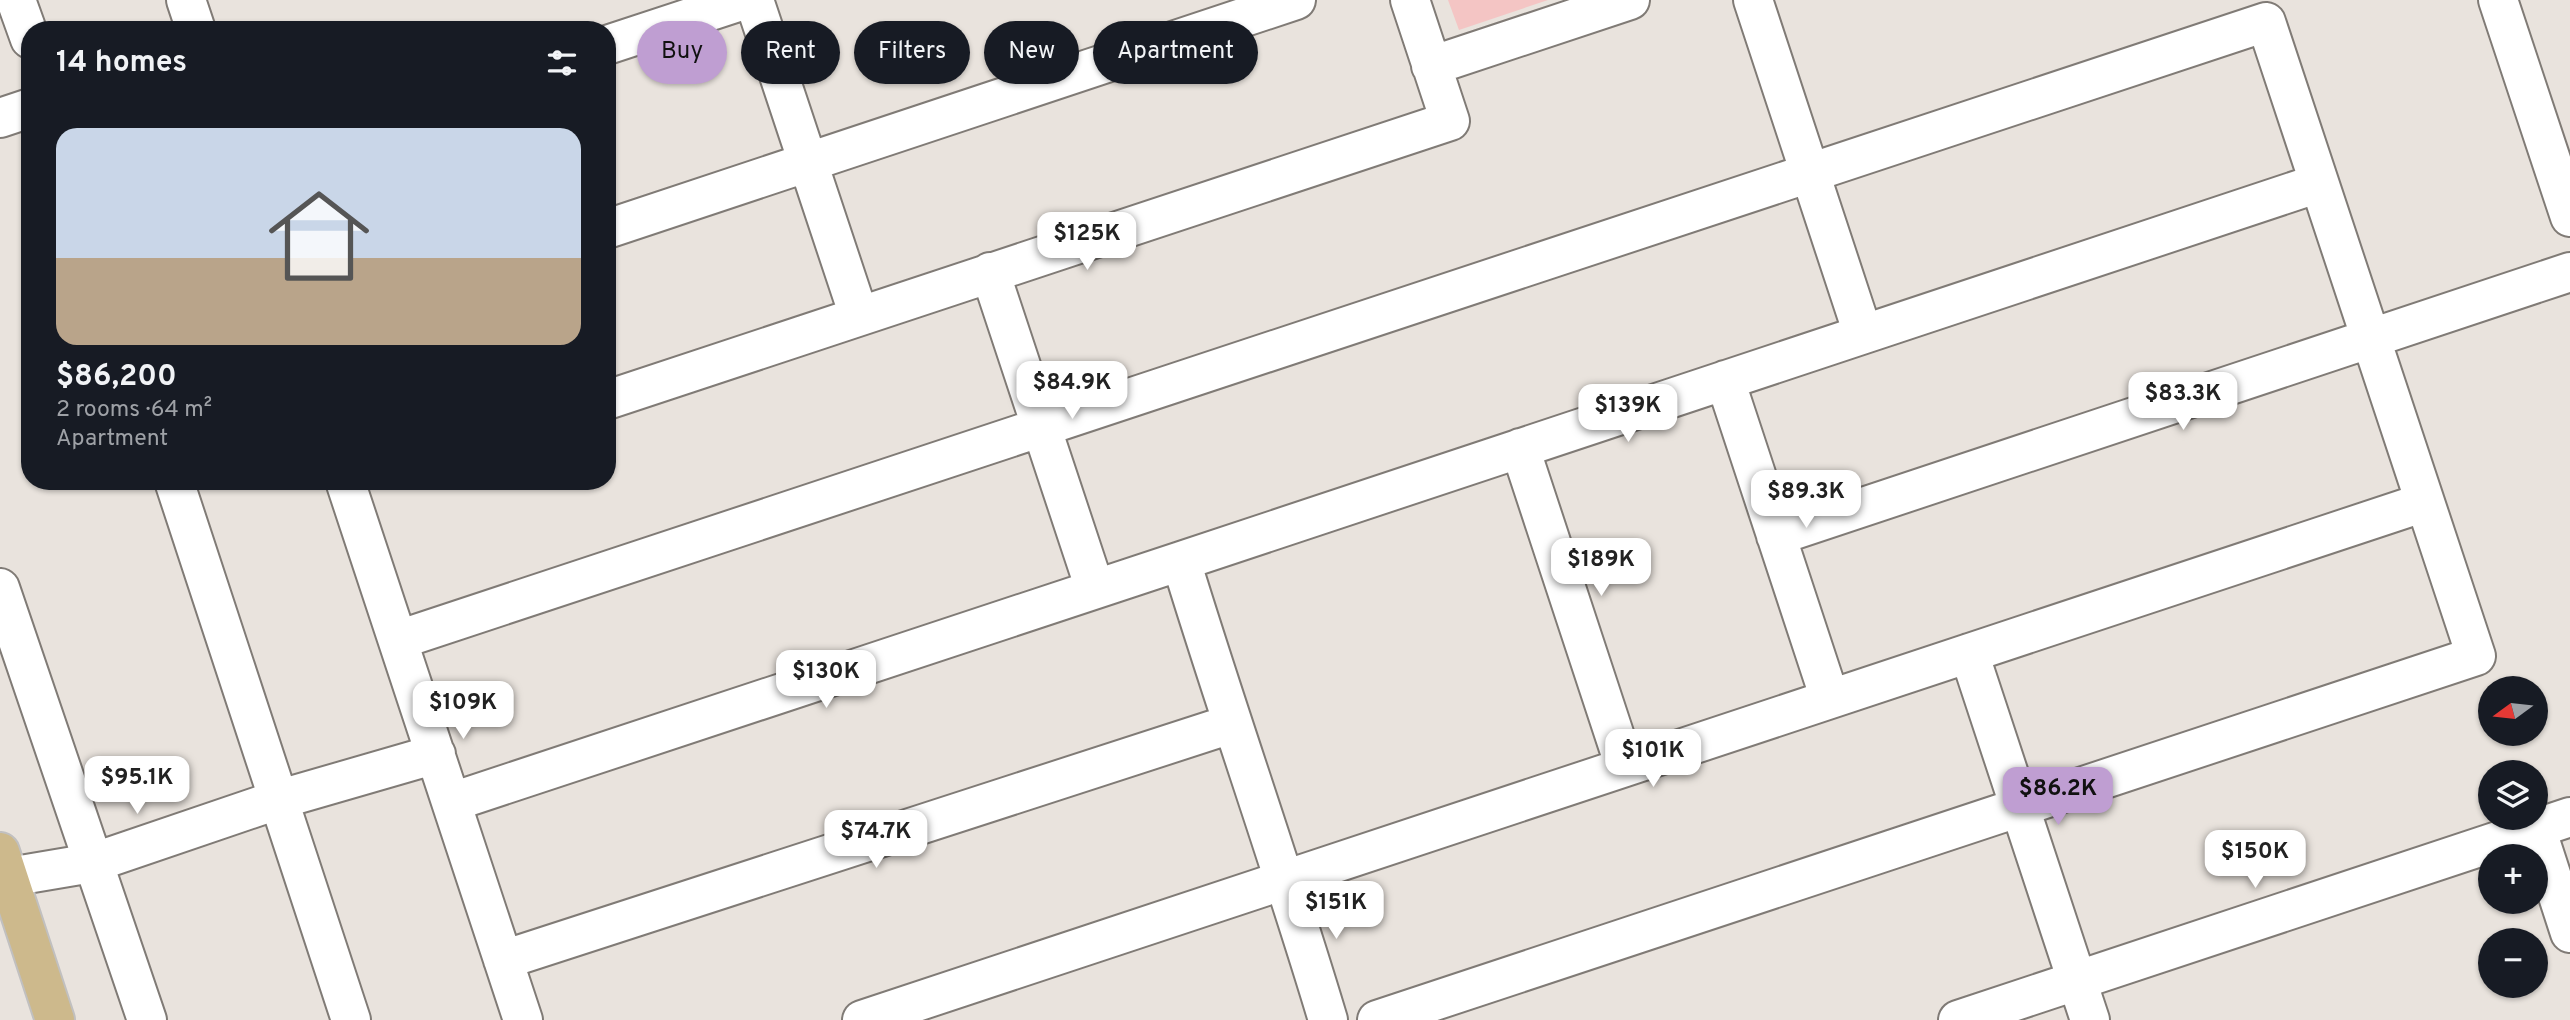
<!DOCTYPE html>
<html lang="en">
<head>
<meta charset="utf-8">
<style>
	body { margin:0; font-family:Overpass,sans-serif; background:#242831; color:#f1f3f6; height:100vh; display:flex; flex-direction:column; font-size:26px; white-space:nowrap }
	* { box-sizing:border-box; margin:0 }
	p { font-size:23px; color:#9ea1a6 }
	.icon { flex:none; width:38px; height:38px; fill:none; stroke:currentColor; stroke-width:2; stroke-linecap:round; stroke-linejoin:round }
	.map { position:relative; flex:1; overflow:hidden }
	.drawer { position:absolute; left:21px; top:21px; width:595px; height:469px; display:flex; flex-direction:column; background:#171b24; border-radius:28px; box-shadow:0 2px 5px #0004 }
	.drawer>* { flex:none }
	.hud { position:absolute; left:637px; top:21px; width:665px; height:63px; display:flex; gap:14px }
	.needle { width:46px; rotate:255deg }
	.buttons { position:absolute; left:2478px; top:676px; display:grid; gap:14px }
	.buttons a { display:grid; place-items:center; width:70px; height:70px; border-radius:50%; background:#171b24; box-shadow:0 2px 5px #0004; font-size:35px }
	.price { position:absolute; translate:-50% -60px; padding:0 16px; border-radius:14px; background:#fff; color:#222; font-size:23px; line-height:46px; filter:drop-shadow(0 2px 4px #0008) }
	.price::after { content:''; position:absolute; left:50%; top:42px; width:21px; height:16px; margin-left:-10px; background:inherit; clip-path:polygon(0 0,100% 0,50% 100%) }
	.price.on { background:#bf9ed2; color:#111 }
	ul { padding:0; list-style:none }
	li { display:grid; align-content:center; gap:14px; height:371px; padding:0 35px }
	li+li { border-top:2px solid #363941 }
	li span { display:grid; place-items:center; height:217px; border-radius:21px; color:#555 }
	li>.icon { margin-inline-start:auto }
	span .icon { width:126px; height:126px; fill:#fffc; stroke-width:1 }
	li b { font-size:30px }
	h2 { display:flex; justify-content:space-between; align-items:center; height:84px; padding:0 35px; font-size:30px }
	.pill { padding:0 24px; border-radius:32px; background:#171b24; box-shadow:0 2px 5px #0004; font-size:24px; line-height:63px }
	.pill.on { background:#bf9ed2; color:#111 }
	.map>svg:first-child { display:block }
	.green { fill:#f4c5c4 }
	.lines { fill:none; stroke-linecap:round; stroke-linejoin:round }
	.minor-casing { stroke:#807b76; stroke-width:42 }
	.major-casing { stroke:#c1c0c0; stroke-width:42 }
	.minor { stroke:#fff; stroke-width:38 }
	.major { stroke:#cdb98c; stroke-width:38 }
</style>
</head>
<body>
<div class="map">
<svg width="2570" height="1020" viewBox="0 0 2570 1020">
	<rect width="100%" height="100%" fill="#e9e3dd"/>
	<path class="green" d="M1448 0H1548L1459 30Z"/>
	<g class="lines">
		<defs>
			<path id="minor" d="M16 0 30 39
				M186 0 196 30
				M754 0 859 316
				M1753 0 1863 334
				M2498 0 2570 217
				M607 45 744 0
				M1431 66 1630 0
				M0 118 30 108
				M607 229 1296 0
				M990 272 1095 589
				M1725 380 1830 699
				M607 400 1450 121 1410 0
				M1520 448 1625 767
				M174 481 351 1020
				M345 481 523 1020
				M1776 536 2570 272
				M0 588 147 1020
				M398 640 2266 22 2476 656 1377 1020
				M1969 653 2090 1020
				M452 802 1181 561
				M2536 828 2570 933
				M9 877 92 863 277 800 436 754
				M503 960 1231 724
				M862 1020 2425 502
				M1328 1020C1282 866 1228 715 1181 561L2319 183
				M1958 1020 2570 817"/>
			<path id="major" d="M0 852 55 1020"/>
		</defs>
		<use href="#minor" class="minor-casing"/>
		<use href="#major" class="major-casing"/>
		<use href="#minor" class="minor"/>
		<use href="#major" class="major"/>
	</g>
</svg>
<div class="buttons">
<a><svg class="needle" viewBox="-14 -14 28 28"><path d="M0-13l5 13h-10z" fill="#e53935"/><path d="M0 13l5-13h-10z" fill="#9ea1a6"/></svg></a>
<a><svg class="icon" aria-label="layers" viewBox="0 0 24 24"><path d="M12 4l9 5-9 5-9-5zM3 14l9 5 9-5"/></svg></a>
<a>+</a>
<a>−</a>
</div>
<b class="price" style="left:1087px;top:272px">$125K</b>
<b class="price" style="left:1072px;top:421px">$84.9K</b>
<b class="price" style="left:2183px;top:432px">$83.3K</b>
<b class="price" style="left:1628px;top:444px">$139K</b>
<b class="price" style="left:1806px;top:530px">$89.3K</b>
<b class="price" style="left:1601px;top:598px">$189K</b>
<b class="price" style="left:826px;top:710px">$130K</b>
<b class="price" style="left:463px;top:741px">$109K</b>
<b class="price" style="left:1653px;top:789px">$101K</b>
<b class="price" style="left:137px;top:816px">$95.1K</b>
<b class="price on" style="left:2058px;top:827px">$86.2K</b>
<b class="price" style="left:876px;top:870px">$74.7K</b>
<b class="price" style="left:2255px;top:890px">$150K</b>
<b class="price" style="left:1336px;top:941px">$151K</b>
<div class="hud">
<a class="pill on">Buy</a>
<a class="pill">Rent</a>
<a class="pill">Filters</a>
<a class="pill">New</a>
<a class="pill">Apartment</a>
</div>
<section class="drawer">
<h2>14 homes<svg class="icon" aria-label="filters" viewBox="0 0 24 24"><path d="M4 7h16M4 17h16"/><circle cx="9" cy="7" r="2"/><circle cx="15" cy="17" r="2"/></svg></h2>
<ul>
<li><span style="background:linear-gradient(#c9d6e8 60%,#b9a48a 0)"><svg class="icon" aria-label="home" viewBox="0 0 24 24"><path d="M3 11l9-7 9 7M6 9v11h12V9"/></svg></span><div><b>$86,200</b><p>2 rooms · 64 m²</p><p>Apartment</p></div></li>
</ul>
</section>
</div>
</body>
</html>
